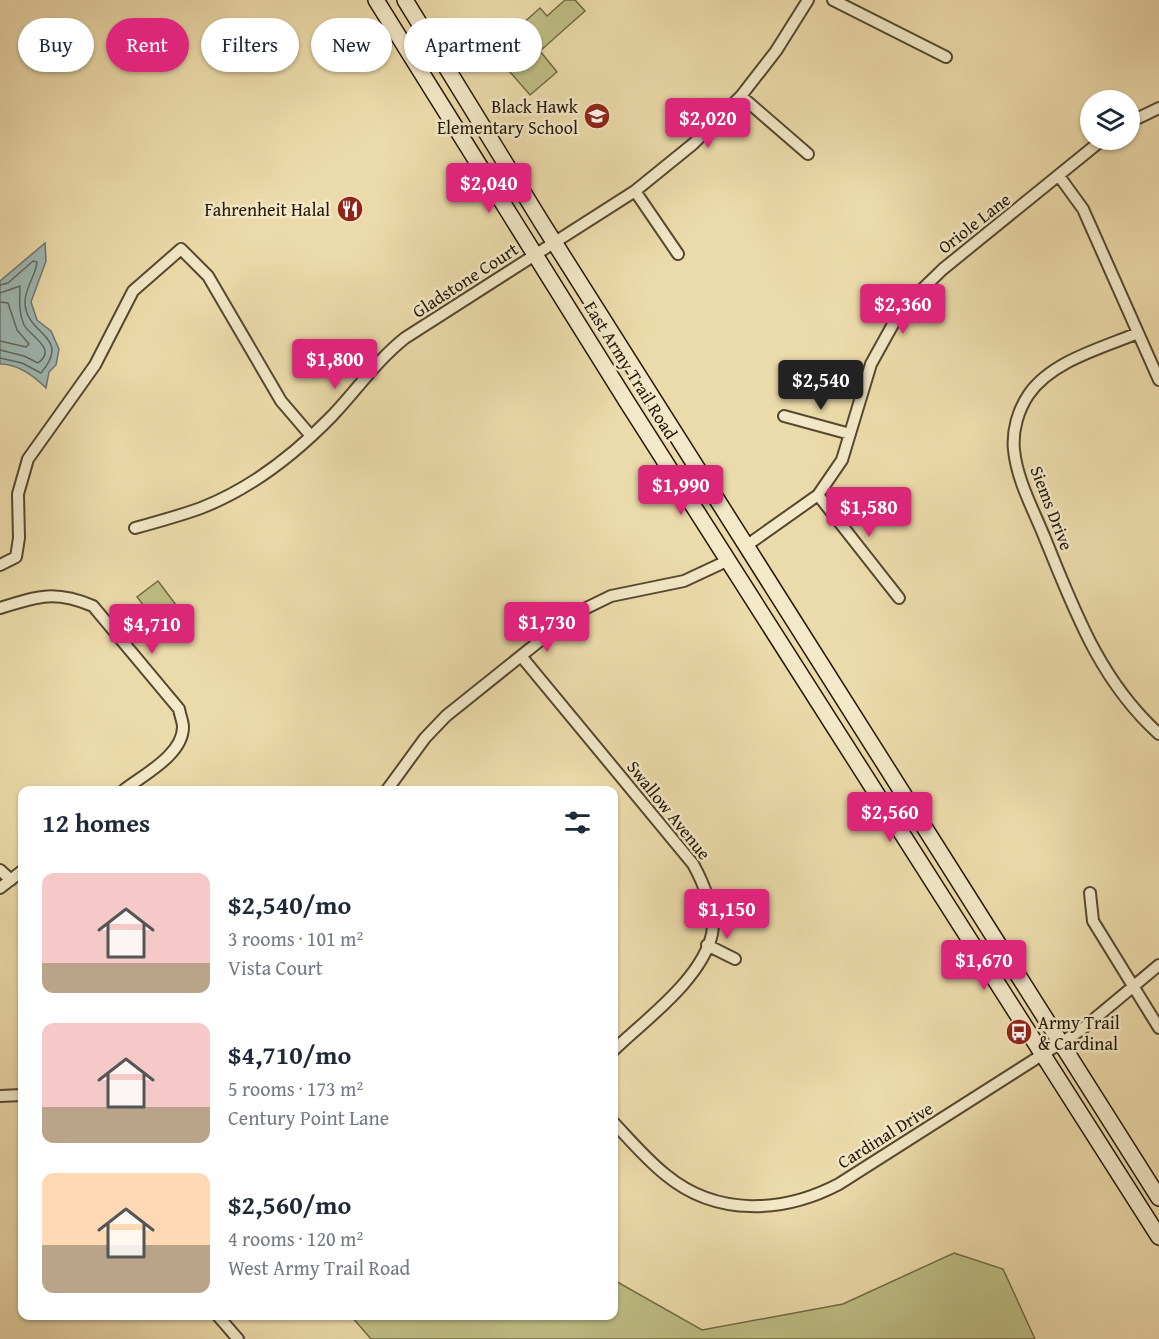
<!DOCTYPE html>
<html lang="en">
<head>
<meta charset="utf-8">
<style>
	body { margin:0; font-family:"Gentium Book Plus",serif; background:#f2f2f3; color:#1f2937; height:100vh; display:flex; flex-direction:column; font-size:22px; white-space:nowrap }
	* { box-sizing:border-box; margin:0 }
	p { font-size:20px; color:#747a83 }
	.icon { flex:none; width:33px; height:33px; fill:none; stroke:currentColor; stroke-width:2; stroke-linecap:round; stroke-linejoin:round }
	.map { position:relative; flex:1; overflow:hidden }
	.panel { position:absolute; left:18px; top:786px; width:600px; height:534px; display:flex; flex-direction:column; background:#fff; border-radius:12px; box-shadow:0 2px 4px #0004 }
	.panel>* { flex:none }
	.banner { position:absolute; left:18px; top:18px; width:600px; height:54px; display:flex; gap:12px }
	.fabs { position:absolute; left:1080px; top:90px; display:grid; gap:12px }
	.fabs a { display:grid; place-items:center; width:60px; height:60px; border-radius:50%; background:#fff; box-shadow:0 2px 4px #0004; font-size:30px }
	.price { position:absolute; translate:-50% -51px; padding:0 14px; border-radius:6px; background:#db2777; color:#fff; font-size:20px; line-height:39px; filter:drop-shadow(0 2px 3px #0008) }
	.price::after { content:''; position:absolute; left:50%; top:36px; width:18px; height:14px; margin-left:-9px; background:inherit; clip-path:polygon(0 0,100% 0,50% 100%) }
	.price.on { background:#222; color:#fff }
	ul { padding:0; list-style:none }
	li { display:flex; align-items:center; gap:18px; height:150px; padding:0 24px }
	li span { display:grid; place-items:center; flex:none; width:168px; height:120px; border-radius:12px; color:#555 }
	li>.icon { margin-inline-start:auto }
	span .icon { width:72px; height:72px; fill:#fffc; stroke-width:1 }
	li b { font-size:26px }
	h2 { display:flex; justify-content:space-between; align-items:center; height:72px; padding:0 24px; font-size:26px }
	.chip { padding:0 21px; border-radius:27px; background:#fff; box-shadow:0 2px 4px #0004; font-size:21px; line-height:54px }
	.chip.on { background:#db2777; color:#fff }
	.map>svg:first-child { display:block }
	.green { fill:#bebe84; stroke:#716a46; stroke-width:1.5 }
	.water { fill:#9fb8b5; stroke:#6e786f; stroke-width:1.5 }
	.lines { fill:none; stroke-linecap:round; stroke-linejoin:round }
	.shore { stroke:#62685e; stroke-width:1.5 }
	.minor-casing { stroke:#564830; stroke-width:14 }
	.secondary-casing { stroke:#241707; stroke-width:18 }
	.minor { stroke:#f3e8c8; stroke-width:10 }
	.secondary { stroke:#f3e8c8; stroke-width:15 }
	.labels { text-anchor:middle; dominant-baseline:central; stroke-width:5; stroke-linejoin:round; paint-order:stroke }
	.poi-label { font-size:18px; fill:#241707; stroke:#f3e8c8; text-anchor:end }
	.street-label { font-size:18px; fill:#241707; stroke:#f3e8c8 }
</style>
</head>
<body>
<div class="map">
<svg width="1159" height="1339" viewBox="0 0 1159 1339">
	<rect width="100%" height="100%" fill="#ecdbaa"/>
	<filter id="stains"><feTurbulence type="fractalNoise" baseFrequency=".00333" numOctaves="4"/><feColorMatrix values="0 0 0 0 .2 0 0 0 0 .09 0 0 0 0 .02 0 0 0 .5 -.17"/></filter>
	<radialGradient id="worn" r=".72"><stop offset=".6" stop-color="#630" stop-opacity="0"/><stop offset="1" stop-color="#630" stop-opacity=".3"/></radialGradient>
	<path class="green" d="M565 0H575L585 11 540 51 557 72 530 95 492 51 540 8 547 16Z
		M158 581 182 613 166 629 159 626 137 597Z
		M954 1253 1003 1269 1035 1339H371L351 1316H614V1280L702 1330 843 1304Z"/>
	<path class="water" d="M45 243 46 261 31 302 37 320 51 331 59 349 56 365 49 372 46 388C34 376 18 364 0 364V281Z"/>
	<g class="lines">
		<path class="shore" d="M0 285 8 283 33 261 37 262C36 275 25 288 25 302 25 336 73 335 41 373L22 363 0 358
			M0 293 20 286C20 301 18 310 24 325 30 336 58 349 38 363L24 356 0 350
			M0 302 8 303 17 330 29 344 26 347 0 341"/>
		<defs>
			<path id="minor" d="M833 0 946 57
				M741 96 808 154
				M1130 122 1159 108
				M1059 176 1083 209 1159 380
				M635 191 678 254
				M1138 333C1102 348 1052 361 1029 394 1018 410 1012 431 1014 450 1017 480 1033 509 1044 536 1074 609 1099 680 1159 734
				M784 416 850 434
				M818 495 899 598
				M135 528C157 522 179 516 201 508 250 489 296 453 332 416 357 390 376 361 405 338L635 191 693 144 741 96 776 51 808 0
				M746 546 818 495 842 460 871 364 897 317 910 301 943 269 1102 140
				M0 565 16 557 19 538 18 494 28 459 95 365 133 291 181 249 208 276 281 401 311 436
				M0 608C38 596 55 590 93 606L179 709C180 715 183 722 183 727 183 755 143 775 124 790
				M521 656 693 864C703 882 716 913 712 934 702 979 645 1020 614 1050
				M387 790 425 738 446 716 572 615 611 596 684 581 729 560
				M0 870 11 880
				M0 888 22 871
				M1090 893 1093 921 1159 1028
				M707 945 735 959
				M0 1096 22 1095
				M614 1123C630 1140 647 1160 666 1175 717 1217 784 1213 839 1184L1081 1030 1159 965
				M218 1316 238 1339"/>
			<path id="secondary" d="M376 0 627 402 1159 1237
				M405 0 542 223 1159 1198"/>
		</defs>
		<use href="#minor" class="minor-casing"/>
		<use href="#secondary" class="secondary-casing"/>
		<use href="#minor" class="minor"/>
		<use href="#secondary" class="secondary"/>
	</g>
	<defs>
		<symbol id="school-disc" viewBox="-11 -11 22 22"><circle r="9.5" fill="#8f2418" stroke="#f3e8c8"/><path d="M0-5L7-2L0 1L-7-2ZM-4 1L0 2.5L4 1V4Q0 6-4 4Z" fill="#fff"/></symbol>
		<symbol id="restaurant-disc" viewBox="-11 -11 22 22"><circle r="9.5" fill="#8f2418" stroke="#f3e8c8"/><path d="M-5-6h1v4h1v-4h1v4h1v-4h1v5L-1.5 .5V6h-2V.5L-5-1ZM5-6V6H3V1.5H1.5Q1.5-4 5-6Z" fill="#fff"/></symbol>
		<symbol id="bus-disc" viewBox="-11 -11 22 22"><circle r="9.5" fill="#8f2418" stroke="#f3e8c8"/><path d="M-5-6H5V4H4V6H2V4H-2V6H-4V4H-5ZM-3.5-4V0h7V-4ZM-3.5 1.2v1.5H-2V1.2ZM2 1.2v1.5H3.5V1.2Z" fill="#fff"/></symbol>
	</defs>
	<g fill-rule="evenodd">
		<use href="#school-disc" x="582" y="101" width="30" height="30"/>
		<use href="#restaurant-disc" x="335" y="194" width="30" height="30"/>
		<use href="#bus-disc" x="1004" y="1017" width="30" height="30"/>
	</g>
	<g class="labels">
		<g class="poi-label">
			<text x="578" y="106">Black Hawk<tspan x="578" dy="21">Elementary School</tspan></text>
			<text x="330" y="209">Fahrenheit Halal</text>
			<text x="1038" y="1022" text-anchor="start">Army Trail<tspan x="1038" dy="21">&amp; Cardinal</tspan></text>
		</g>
		<g class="street-label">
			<text transform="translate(974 223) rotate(-38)">Oriole Lane</text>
			<text transform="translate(465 280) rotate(-33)">Gladstone Court</text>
			<text transform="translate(631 370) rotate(58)">East Army Trail Road</text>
			<text transform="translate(1052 508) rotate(69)">Siems Drive</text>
			<text transform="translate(669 810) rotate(51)">Swallow Avenue</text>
			<text transform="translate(885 1135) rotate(-32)">Cardinal Drive</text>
		</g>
	</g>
	<rect width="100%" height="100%" filter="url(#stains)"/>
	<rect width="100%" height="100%" fill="url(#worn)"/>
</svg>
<div class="fabs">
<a><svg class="icon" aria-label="layers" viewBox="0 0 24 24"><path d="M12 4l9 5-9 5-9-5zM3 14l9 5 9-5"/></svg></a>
</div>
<b class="price" style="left:708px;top:149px">$2,020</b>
<b class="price" style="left:489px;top:214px">$2,040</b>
<b class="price" style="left:903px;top:335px">$2,360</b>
<b class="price" style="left:335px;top:390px">$1,800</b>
<b class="price on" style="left:821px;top:411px">$2,540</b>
<b class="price" style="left:681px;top:516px">$1,990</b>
<b class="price" style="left:869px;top:538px">$1,580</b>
<b class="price" style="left:547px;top:653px">$1,730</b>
<b class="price" style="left:152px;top:655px">$4,710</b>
<b class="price" style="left:890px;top:843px">$2,560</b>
<b class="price" style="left:727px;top:940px">$1,150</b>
<b class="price" style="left:984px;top:991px">$1,670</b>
<div class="banner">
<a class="chip">Buy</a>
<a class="chip on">Rent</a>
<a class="chip">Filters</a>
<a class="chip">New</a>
<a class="chip">Apartment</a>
</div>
<section class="panel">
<h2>12 homes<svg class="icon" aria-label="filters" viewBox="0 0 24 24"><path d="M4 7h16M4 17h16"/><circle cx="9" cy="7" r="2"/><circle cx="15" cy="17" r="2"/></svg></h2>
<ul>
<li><span style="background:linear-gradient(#f6c9c9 75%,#b9a48a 0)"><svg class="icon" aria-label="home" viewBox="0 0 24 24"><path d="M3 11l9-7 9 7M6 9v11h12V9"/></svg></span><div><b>$2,540/mo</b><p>3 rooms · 101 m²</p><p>Vista Court</p></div></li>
<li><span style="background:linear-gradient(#f6c9c9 70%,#b9a48a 0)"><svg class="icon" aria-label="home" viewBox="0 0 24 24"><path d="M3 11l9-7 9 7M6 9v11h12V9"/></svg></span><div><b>$4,710/mo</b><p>5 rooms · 173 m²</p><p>Century Point Lane</p></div></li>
<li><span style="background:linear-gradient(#ffd9b3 60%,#b9a48a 0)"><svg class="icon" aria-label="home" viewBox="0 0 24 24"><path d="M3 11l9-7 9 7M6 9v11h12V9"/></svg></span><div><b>$2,560/mo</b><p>4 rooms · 120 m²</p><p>West Army Trail Road</p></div></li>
</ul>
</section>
</div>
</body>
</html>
